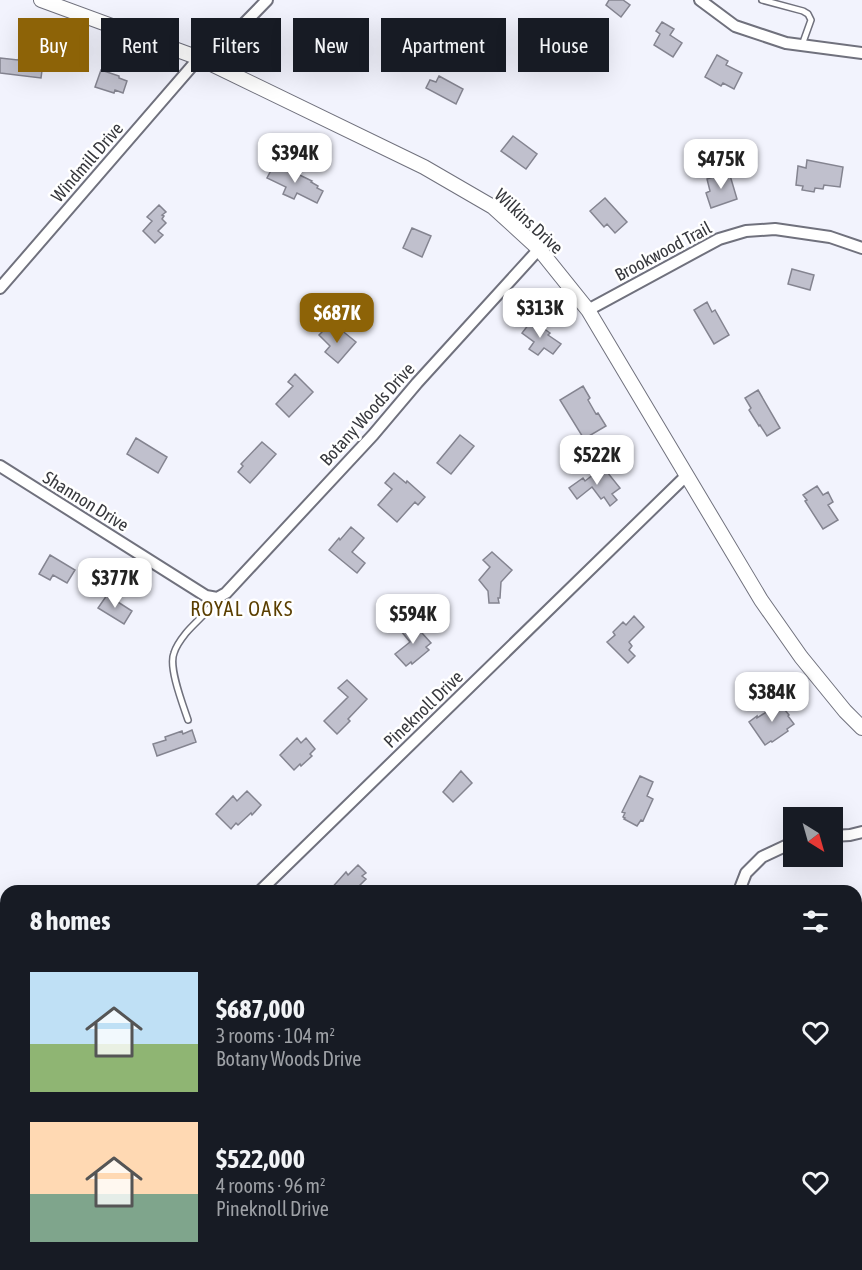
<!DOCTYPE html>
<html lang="en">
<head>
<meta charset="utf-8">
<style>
	body { margin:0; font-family:"Asap Condensed",sans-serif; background:#20242c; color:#f1f3f6; height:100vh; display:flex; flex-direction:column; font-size:22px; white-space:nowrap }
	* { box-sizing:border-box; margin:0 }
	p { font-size:20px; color:#9ea1a6 }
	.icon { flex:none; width:33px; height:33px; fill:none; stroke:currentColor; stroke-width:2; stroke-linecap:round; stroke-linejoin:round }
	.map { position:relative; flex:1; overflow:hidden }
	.side { position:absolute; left:0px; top:885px; width:862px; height:386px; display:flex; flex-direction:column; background:#171b24; border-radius:18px 18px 0 0; box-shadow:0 6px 24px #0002 }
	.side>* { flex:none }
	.guide { position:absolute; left:18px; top:18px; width:826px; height:54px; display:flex; gap:12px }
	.needle { width:39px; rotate:143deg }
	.buttons { position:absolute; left:783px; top:807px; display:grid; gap:12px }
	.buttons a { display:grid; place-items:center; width:60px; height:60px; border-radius:0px; background:#171b24; box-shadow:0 6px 24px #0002; font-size:30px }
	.price { position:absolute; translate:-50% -51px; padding:0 14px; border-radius:12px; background:#fff; color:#222; font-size:20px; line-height:39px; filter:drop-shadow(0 2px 3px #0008) }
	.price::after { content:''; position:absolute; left:50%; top:36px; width:18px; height:14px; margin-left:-9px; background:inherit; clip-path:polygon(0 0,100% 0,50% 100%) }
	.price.active { background:#8d6307; color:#fff }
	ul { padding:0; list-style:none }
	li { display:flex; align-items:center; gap:18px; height:150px; padding:0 30px }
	li span { display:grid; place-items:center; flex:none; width:168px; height:120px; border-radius:0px; color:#555 }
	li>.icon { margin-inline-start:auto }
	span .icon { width:72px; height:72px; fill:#fffc; stroke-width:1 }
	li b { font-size:26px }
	h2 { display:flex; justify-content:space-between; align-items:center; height:72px; padding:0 30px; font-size:26px }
	.chip { padding:0 21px; border-radius:0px; background:#171b24; box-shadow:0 6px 24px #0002; font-size:21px; line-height:54px }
	.chip.active { background:#8d6307; color:#fff }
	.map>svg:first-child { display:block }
	.building { fill:#c0c0cd; stroke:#848490; stroke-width:1.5 }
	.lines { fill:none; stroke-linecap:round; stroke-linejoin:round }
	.service-casing { stroke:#70717d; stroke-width:8 }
	.minor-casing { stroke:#70717d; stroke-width:14 }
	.tertiary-casing { stroke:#70717d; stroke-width:16 }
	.service { stroke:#fff; stroke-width:5 }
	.minor { stroke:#fff; stroke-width:10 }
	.tertiary { stroke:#fff; stroke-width:14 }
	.labels { text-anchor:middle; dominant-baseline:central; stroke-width:5; stroke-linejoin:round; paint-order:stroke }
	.street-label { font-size:18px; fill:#37383d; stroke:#fff }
	.neighbourhood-label { font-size:20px; letter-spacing:1.5px; fill:#5a3e00; stroke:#fff }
</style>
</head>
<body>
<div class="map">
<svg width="862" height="1270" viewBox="0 0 862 1270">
	<rect width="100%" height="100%" fill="#f2f3fd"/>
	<path class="building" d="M609 0H623L630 5 621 17 606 5Z
		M662 22 674 29 670 35 682 43 673 57 654 45 660 34 656 31Z
		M315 23 339 30 331 59 327 57 326 60 309 55 316 34 312 32Z
		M717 55 728 61 726 65 742 73 734 89 723 83 721 86 705 77Z
		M0 58 18 60 19 58 37 60V62L43 63 41 78 0 73Z
		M101 70 119 76V78L127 81 123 93 115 90 114 93 95 87Z
		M439 76 463 89 456 104 426 88 430 80 436 82Z
		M513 136 537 154 526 169 501 151Z
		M807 160 843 167 840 187 824 185 823 189 815 188 814 192 802 190 803 186 796 185 798 166 806 168Z
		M275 163 312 181 311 182 318 186 317 188 323 191 317 203 297 193 294 199 283 194 286 187 267 178Z
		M729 172 737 199 711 208 706 193 710 191 707 179Z
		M605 198 627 222 615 233 607 224 604 227 590 211Z
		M159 205 166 212 162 215 164 216 162 219 166 223 158 231 163 235 155 243 143 231 152 221 147 217Z
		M412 228 431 236 422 257 403 248Z
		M792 269 814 275 810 290 788 284Z
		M707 302 712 312 715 310 729 335 714 344 694 310Z
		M532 320 550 333 548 335 561 344 553 354 544 348 538 355 529 349 534 342 522 333Z
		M327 327 336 334 340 329 356 342 338 363 325 352 330 346 319 335Z
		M295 374 313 392 289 417 276 404 293 386 288 382Z
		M583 386 590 398 588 400 596 414 598 413 606 426 584 439 560 400Z
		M758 390 780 428 767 436 760 425 759 426 749 410 751 408 745 398Z
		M460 435 474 446 451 474 437 463Z
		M136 438 167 457 158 473 127 454Z
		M262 442 276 454 250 483 238 472 243 466 241 464Z
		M603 467 620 488 612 494 617 500 610 506 604 497 601 499 592 487 577 499 569 488 583 478 585 481Z
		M394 473 406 483 407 481 425 497 418 505 415 502 397 522 378 505 392 489 385 483Z
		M817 486 823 495 828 492 833 502 828 505 838 520 823 529 805 501 807 500 803 495Z
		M351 527 364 538 352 552 365 563 357 573 329 550 339 538 340 540Z
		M492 552 512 570 501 582 500 598H498L499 603H489L488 591 479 580 490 567 483 560Z
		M50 555 75 570 67 583 53 575 50 580 39 574Z
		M107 595 132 611 124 624 98 608Z
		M634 616 644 627 629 642 632 646 629 650 635 656 628 663 607 642 615 635 613 632 623 622 626 625Z
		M412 622 431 643 426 647 429 650 412 664 411 662 406 666 395 654 410 642 401 631Z
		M347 680 367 699 348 719 350 721 337 734 324 721 348 697 338 688Z
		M776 699 789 715 788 716 794 724 787 729 788 731 772 742 771 741 765 745 749 722 757 716V718L771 709 768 705Z
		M192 730 196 742 157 756 153 744 166 740 165 737 182 731 183 734Z
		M297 738 301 743 306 738 315 749 310 754 312 756 301 766 300 764 294 770 280 755Z
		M461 771 472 783 453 802 443 792Z
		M640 776 653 782 647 796 653 799 643 821 641 820 637 826 624 819 625 818 623 817 625 813 622 812Z
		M247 791 261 805 252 815 251 813 238 825 236 823 231 829 216 814 233 796 237 801Z
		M358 865 366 873 362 876 366 879 354 891H329L346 872 348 875Z"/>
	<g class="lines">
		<defs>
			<path id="service" d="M762 0 803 11 808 14 811 20 802 45
				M188 720C183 705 168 667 174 653 176 646 182 638 186 633 196 621 209 612 217 598
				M174 1264 210 1270
				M249 1270 250 1264"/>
			<path id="minor" d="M700 0 735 26 786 43 862 53
				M211 64 231 37 267 0
				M0 288 199 58
				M588 310 719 239 746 231 775 229 830 237 862 248
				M0 466 206 596 217 598 226 593 373 435 417 383 539 249
				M832 836 850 835 862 832
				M260 891 687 475
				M739 891 746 873 762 857 794 842"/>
			<path id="tertiary" d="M41 0 199 58 424 167 493 207 539 249 588 310 761 600 801 657 845 711 862 728"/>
		</defs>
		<use href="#service" class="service-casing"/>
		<use href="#minor" class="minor-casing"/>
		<use href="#tertiary" class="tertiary-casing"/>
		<use href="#service" class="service"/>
		<use href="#minor" class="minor"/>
		<use href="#tertiary" class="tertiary"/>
	</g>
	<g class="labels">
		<g class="street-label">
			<text transform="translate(87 162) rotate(-49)">Windmill Drive</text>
			<text transform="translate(529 221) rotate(43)">Wilkins Drive</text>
			<text transform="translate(663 251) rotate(-28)">Brookwood Trail</text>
			<text transform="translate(367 414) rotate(-48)">Botany Woods Drive</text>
			<text transform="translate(86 501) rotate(32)">Shannon Drive</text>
			<text transform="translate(423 709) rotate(-44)">Pineknoll Drive</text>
		</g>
		<g class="neighbourhood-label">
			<text x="242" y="608">ROYAL OAKS</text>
		</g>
	</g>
</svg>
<div class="buttons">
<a><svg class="needle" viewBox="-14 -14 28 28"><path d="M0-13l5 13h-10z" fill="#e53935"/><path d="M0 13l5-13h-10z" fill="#9ea1a6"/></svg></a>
</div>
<b class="price" style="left:295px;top:184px">$394K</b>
<b class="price" style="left:721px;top:190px">$475K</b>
<b class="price" style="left:540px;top:339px">$313K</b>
<b class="price active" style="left:337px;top:344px">$687K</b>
<b class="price" style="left:597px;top:486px">$522K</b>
<b class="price" style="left:115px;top:609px">$377K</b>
<b class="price" style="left:413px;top:645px">$594K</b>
<b class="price" style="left:772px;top:723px">$384K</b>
<div class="guide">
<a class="chip active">Buy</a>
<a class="chip">Rent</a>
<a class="chip">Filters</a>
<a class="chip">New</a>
<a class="chip">Apartment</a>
<a class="chip">House</a>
</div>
<section class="side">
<h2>8 homes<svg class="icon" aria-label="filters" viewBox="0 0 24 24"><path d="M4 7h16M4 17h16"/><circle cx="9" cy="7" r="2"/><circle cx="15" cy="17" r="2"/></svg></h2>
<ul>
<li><span style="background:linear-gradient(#bfe0f5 60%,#8fb573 0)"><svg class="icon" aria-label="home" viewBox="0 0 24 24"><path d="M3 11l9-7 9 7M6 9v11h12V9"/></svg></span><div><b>$687,000</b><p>3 rooms · 104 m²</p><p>Botany Woods Drive</p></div><svg class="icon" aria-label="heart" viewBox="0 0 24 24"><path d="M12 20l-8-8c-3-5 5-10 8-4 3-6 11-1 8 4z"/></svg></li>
<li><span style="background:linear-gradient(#ffd9b3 60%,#7fa58c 0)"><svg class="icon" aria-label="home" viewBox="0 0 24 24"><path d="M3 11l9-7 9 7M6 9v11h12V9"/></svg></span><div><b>$522,000</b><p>4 rooms · 96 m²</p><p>Pineknoll Drive</p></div><svg class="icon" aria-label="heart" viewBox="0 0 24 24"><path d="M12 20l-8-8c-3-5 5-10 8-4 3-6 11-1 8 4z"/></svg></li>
</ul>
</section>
</div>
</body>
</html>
